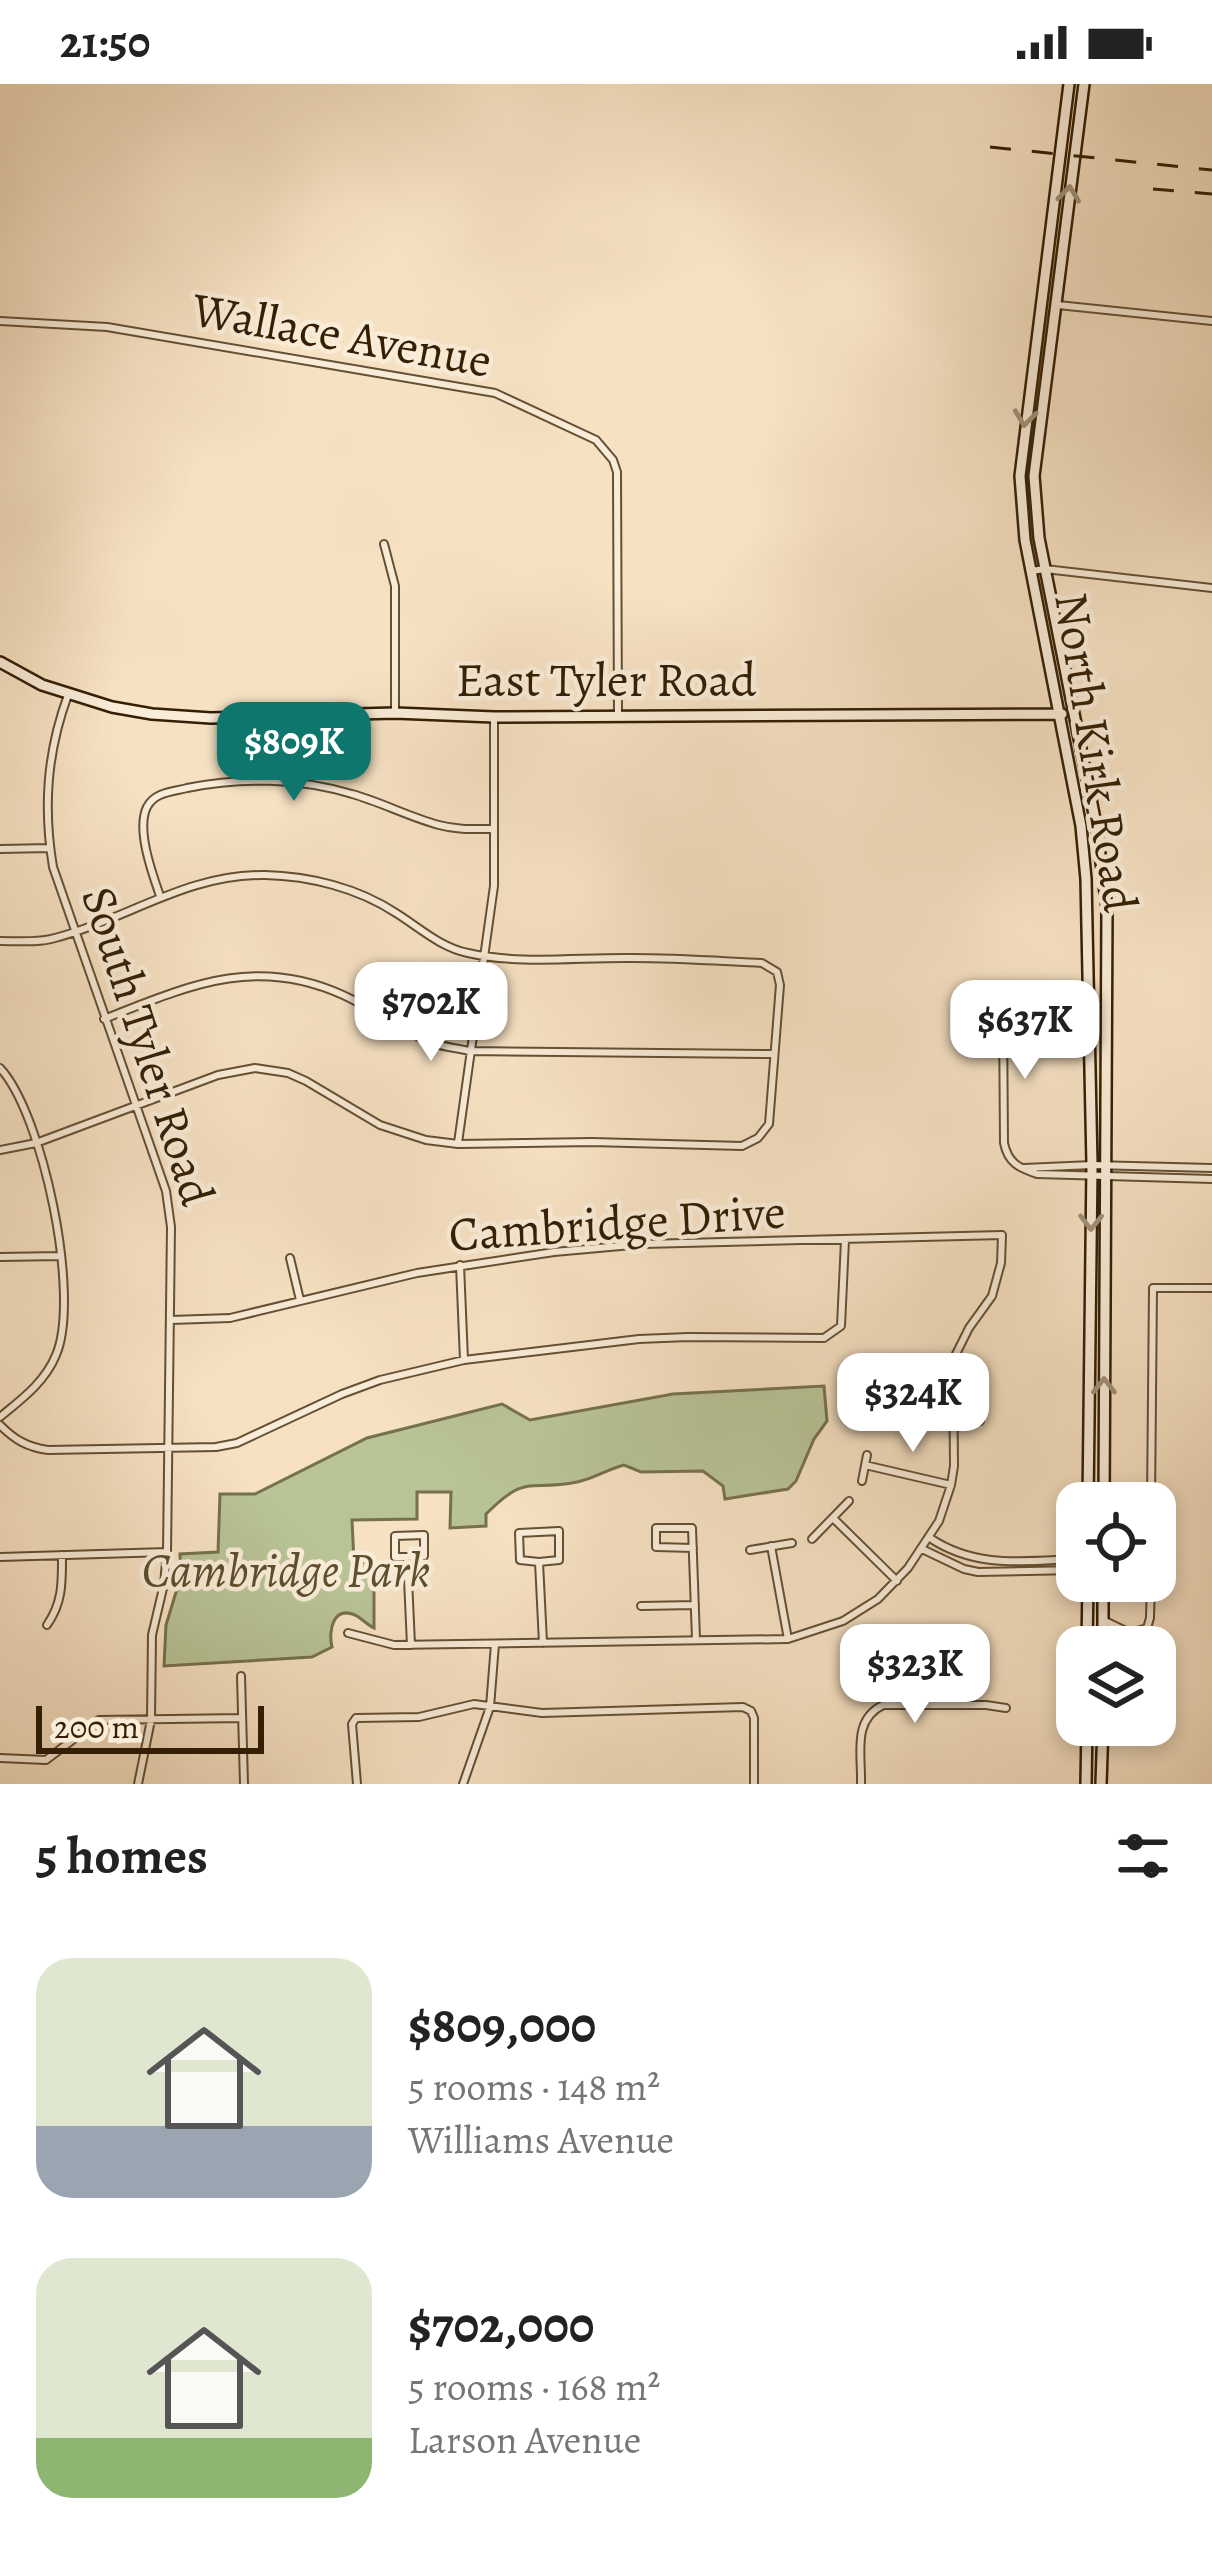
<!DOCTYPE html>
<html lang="en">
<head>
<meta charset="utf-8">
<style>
	body { margin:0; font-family:Alegreya,serif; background:#f2f2f2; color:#222; height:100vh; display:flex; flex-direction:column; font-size:45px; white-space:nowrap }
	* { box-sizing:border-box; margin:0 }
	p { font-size:39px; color:#767676 }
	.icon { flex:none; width:66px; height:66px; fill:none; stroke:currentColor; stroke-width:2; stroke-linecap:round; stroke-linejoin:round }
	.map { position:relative; height:1700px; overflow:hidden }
	.details { display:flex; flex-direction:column; background:#fff; flex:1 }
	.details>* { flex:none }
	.buttons { position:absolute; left:1056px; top:1398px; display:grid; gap:24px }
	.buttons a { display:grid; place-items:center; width:120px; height:120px; border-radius:24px; background:#fff; box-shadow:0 6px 18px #0003; font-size:60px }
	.scale { position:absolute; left:36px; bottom:30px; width:228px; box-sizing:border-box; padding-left:12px; border:6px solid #341f03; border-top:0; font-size:33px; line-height:42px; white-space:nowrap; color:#341f03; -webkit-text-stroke:9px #f9ecd8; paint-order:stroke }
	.price { position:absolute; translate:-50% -102px; padding:0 27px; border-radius:24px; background:#fff; color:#222; font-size:39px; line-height:78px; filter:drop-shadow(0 3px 6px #0008) }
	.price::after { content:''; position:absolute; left:50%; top:72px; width:36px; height:27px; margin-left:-18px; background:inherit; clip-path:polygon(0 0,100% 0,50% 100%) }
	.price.current { background:#0f766e; color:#fff }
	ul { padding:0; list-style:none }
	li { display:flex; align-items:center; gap:36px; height:300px; padding:0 36px }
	li span { display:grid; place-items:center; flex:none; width:336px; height:240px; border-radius:36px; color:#555 }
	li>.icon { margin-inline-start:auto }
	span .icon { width:144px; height:144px; fill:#fffc; stroke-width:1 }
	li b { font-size:51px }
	h2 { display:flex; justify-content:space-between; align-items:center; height:144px; padding:0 36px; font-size:51px }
	.status { display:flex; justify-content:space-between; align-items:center; height:84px; padding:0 60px; background:#fff; direction:ltr }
	.status svg { height:33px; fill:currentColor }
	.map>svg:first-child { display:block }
	.green { fill:#b8c396; stroke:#76714c; stroke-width:3 }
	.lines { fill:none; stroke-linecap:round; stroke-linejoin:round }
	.street-casing { stroke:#645033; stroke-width:10 }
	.secondary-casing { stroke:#341f03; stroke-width:14 }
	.street { stroke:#f9ecd8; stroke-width:6 }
	.secondary { stroke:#f9ecd8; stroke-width:9 }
	.rail { stroke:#341f03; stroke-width:3; stroke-dasharray:21 21; stroke-linecap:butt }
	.oneway { stroke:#a09078 }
	.labels { text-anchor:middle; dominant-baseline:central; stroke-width:9; stroke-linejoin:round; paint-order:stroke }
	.street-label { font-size:48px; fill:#341f03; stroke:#f9ecd8 }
	.park-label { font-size:48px; font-style:italic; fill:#5c502f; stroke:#f9ecd8 }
</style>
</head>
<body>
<div class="status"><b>21:50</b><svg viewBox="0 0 49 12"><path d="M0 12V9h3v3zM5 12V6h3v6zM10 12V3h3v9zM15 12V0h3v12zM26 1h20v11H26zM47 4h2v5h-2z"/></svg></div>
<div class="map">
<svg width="1212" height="1700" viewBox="0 0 1212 1700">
	<rect width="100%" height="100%" fill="#f6e1c3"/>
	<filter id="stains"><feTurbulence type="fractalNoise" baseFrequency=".00167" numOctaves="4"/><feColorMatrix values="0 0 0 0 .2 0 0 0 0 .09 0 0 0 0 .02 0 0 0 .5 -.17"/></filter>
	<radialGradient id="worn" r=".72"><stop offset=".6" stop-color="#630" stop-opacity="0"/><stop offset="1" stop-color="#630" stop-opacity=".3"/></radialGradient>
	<path class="green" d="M824 1302 827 1337 814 1355 796 1397 788 1405 725 1415 723 1402 703 1387 641 1388 624 1381C608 1385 593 1395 577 1398 528 1408 528 1388 486 1430V1442L450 1444 451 1408H417V1435L352 1436 354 1478 374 1479V1544C368 1541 363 1536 357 1532 333 1520 328 1547 332 1563L312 1573 164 1582 166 1541 181 1492 180 1470 218 1468 220 1410H255L367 1354 502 1320 530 1336 673 1310Z"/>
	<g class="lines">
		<defs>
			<path id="street" d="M1058 221 1212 237
				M0 237 107 243 495 309 596 356 613 376 617 388 618 632
				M384 460 395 502V629
				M1031 487 1045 485 1212 504
				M68 611C47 668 43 723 53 783L166 1107 171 1143 167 1468 164 1500 152 1551 151 1636 138 1700
				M0 765 50 764
				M160 812C152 789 136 745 147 723 155 708 172 708 187 704 241 693 299 694 352 710 381 718 409 733 439 741 457 746 475 745 494 745
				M0 857C18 857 38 859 55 854 128 835 186 790 265 791 310 792 358 804 396 829 420 844 440 863 468 869 521 881 579 873 633 874 676 874 719 877 762 879L777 888 780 901 769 1040 758 1054 742 1062 592 1058 458 1060 426 1056 380 1041 306 997 288 989 255 984 218 991 36 1059 0 1066
				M1003 928 1004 1059C1008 1079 1019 1084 1037 1090L1212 1095
				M104 935C188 902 255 871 343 911 374 925 401 947 433 959 444 963 457 964 469 967L773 970
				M0 984C43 1030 81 1213 56 1271 45 1298 22 1315 0 1333
				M458 1059 494 802V633
				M1024 1084 1092 1081 1212 1084
				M0 1173 60 1172
				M290 1174 300 1216
				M460 1181 464 1276
				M171 1236 230 1234 417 1189 554 1168 643 1160 1002 1151 1001 1179 992 1212 969 1244 953 1276 954 1382 951 1401 939 1437 908 1484 878 1515 843 1537 788 1555 394 1561 348 1549
				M882 1284 884 1323 937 1321 954 1324
				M954 1306 977 1305 980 1337H954
				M0 1341C15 1356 27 1363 48 1366L216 1363 237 1359 342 1310 380 1296 464 1276 639 1255 688 1253 824 1254 841 1242 845 1156
				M865 1381 951 1401
				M862 1397 867 1371
				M1151 1419 1153 1204H1212
				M833 1434 897 1497
				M930 1454C976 1485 1025 1477 1077 1475
				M812 1455 849 1417
				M771 1462 788 1555
				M693 1464 656 1463V1444H692L696 1555
				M922 1465 964 1485 978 1488 1077 1486
				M750 1466 792 1459
				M0 1473 167 1468
				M407 1473H395V1452L424 1451V1472L407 1473 411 1561
				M539 1478 520 1476 519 1449 559 1447V1476L539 1478 543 1559
				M641 1522 695 1521
				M1103 1536 1130 1549
				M47 1541C63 1518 62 1498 62 1471
				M1109 1563 1130 1549 1147 1544 1150 1534 1151 1497
				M241 1592 244 1700
				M0 1674 46 1676 99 1636 242 1634
				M357 1700 352 1640 356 1634 419 1633 474 1620 542 1629 743 1623 751 1627 754 1634V1700
				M463 1700 490 1623 495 1560
				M861 1700C862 1670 852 1636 883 1621H986L1006 1624"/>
			<path id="secondary" d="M1069 0 1020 392 1025 456 1081 742 1086 795 1092 1081 1088 1419
				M1084 0 1034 392 1039 454 1096 740 1107 824 1104 1419
				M0 578 42 601 112 623 152 630 211 634 395 629 494 633 1062 630
				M1103 1497V1563
				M1087 1563 1088 1497
				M1086 1700 1087 1641
				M1101 1700 1103 1641"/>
		</defs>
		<use href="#street" class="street-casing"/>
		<use href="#secondary" class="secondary-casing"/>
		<use href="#street" class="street"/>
		<use href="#secondary" class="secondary"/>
		<path class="rail" d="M990 63 1212 86
			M1153 105 1212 110"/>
	</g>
	<defs><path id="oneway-chevron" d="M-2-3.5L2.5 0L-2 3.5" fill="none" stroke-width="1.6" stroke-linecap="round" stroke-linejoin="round" transform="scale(3)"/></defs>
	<g class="oneway">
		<use href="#oneway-chevron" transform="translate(1069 110) rotate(-83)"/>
		<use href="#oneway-chevron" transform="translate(1025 334) rotate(97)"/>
		<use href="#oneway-chevron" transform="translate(1091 1138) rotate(91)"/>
		<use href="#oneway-chevron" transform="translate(1104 1302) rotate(-90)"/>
	</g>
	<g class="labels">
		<g class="street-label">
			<text transform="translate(342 251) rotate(10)">Wallace Avenue</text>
			<text x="606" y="596">East Tyler Road</text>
			<text transform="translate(1096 668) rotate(81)">North Kirk Road</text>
			<text transform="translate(148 962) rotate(72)">South Tyler Road</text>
			<text transform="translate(617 1139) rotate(-4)">Cambridge Drive</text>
		</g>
		<g class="park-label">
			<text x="286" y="1486">Cambridge Park</text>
		</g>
	</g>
	<rect width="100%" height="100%" filter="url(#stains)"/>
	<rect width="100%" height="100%" fill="url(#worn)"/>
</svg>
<div class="buttons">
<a><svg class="icon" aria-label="locate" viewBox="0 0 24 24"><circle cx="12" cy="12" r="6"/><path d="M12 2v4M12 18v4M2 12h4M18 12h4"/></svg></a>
<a><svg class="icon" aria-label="layers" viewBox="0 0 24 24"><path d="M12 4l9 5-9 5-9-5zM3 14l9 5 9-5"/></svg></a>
</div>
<div class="scale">200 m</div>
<b class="price current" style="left:294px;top:720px">$809K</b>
<b class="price" style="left:431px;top:980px">$702K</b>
<b class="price" style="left:1025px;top:998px">$637K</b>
<b class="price" style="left:913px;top:1371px">$324K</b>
<b class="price" style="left:915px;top:1642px">$323K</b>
</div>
<section class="details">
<h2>5 homes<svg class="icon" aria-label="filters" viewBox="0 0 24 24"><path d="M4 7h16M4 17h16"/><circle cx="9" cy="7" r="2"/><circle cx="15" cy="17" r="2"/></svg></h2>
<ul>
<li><span style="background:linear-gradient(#dfe7d0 70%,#9aa5b1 0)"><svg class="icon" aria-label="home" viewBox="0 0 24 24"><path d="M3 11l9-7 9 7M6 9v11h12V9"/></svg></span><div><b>$809,000</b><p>5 rooms · 148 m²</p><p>Williams Avenue</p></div></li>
<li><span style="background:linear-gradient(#dfe7d0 75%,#8fb573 0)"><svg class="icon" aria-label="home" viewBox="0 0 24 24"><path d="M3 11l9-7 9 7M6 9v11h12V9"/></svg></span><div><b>$702,000</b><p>5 rooms · 168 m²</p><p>Larson Avenue</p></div></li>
</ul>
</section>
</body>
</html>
